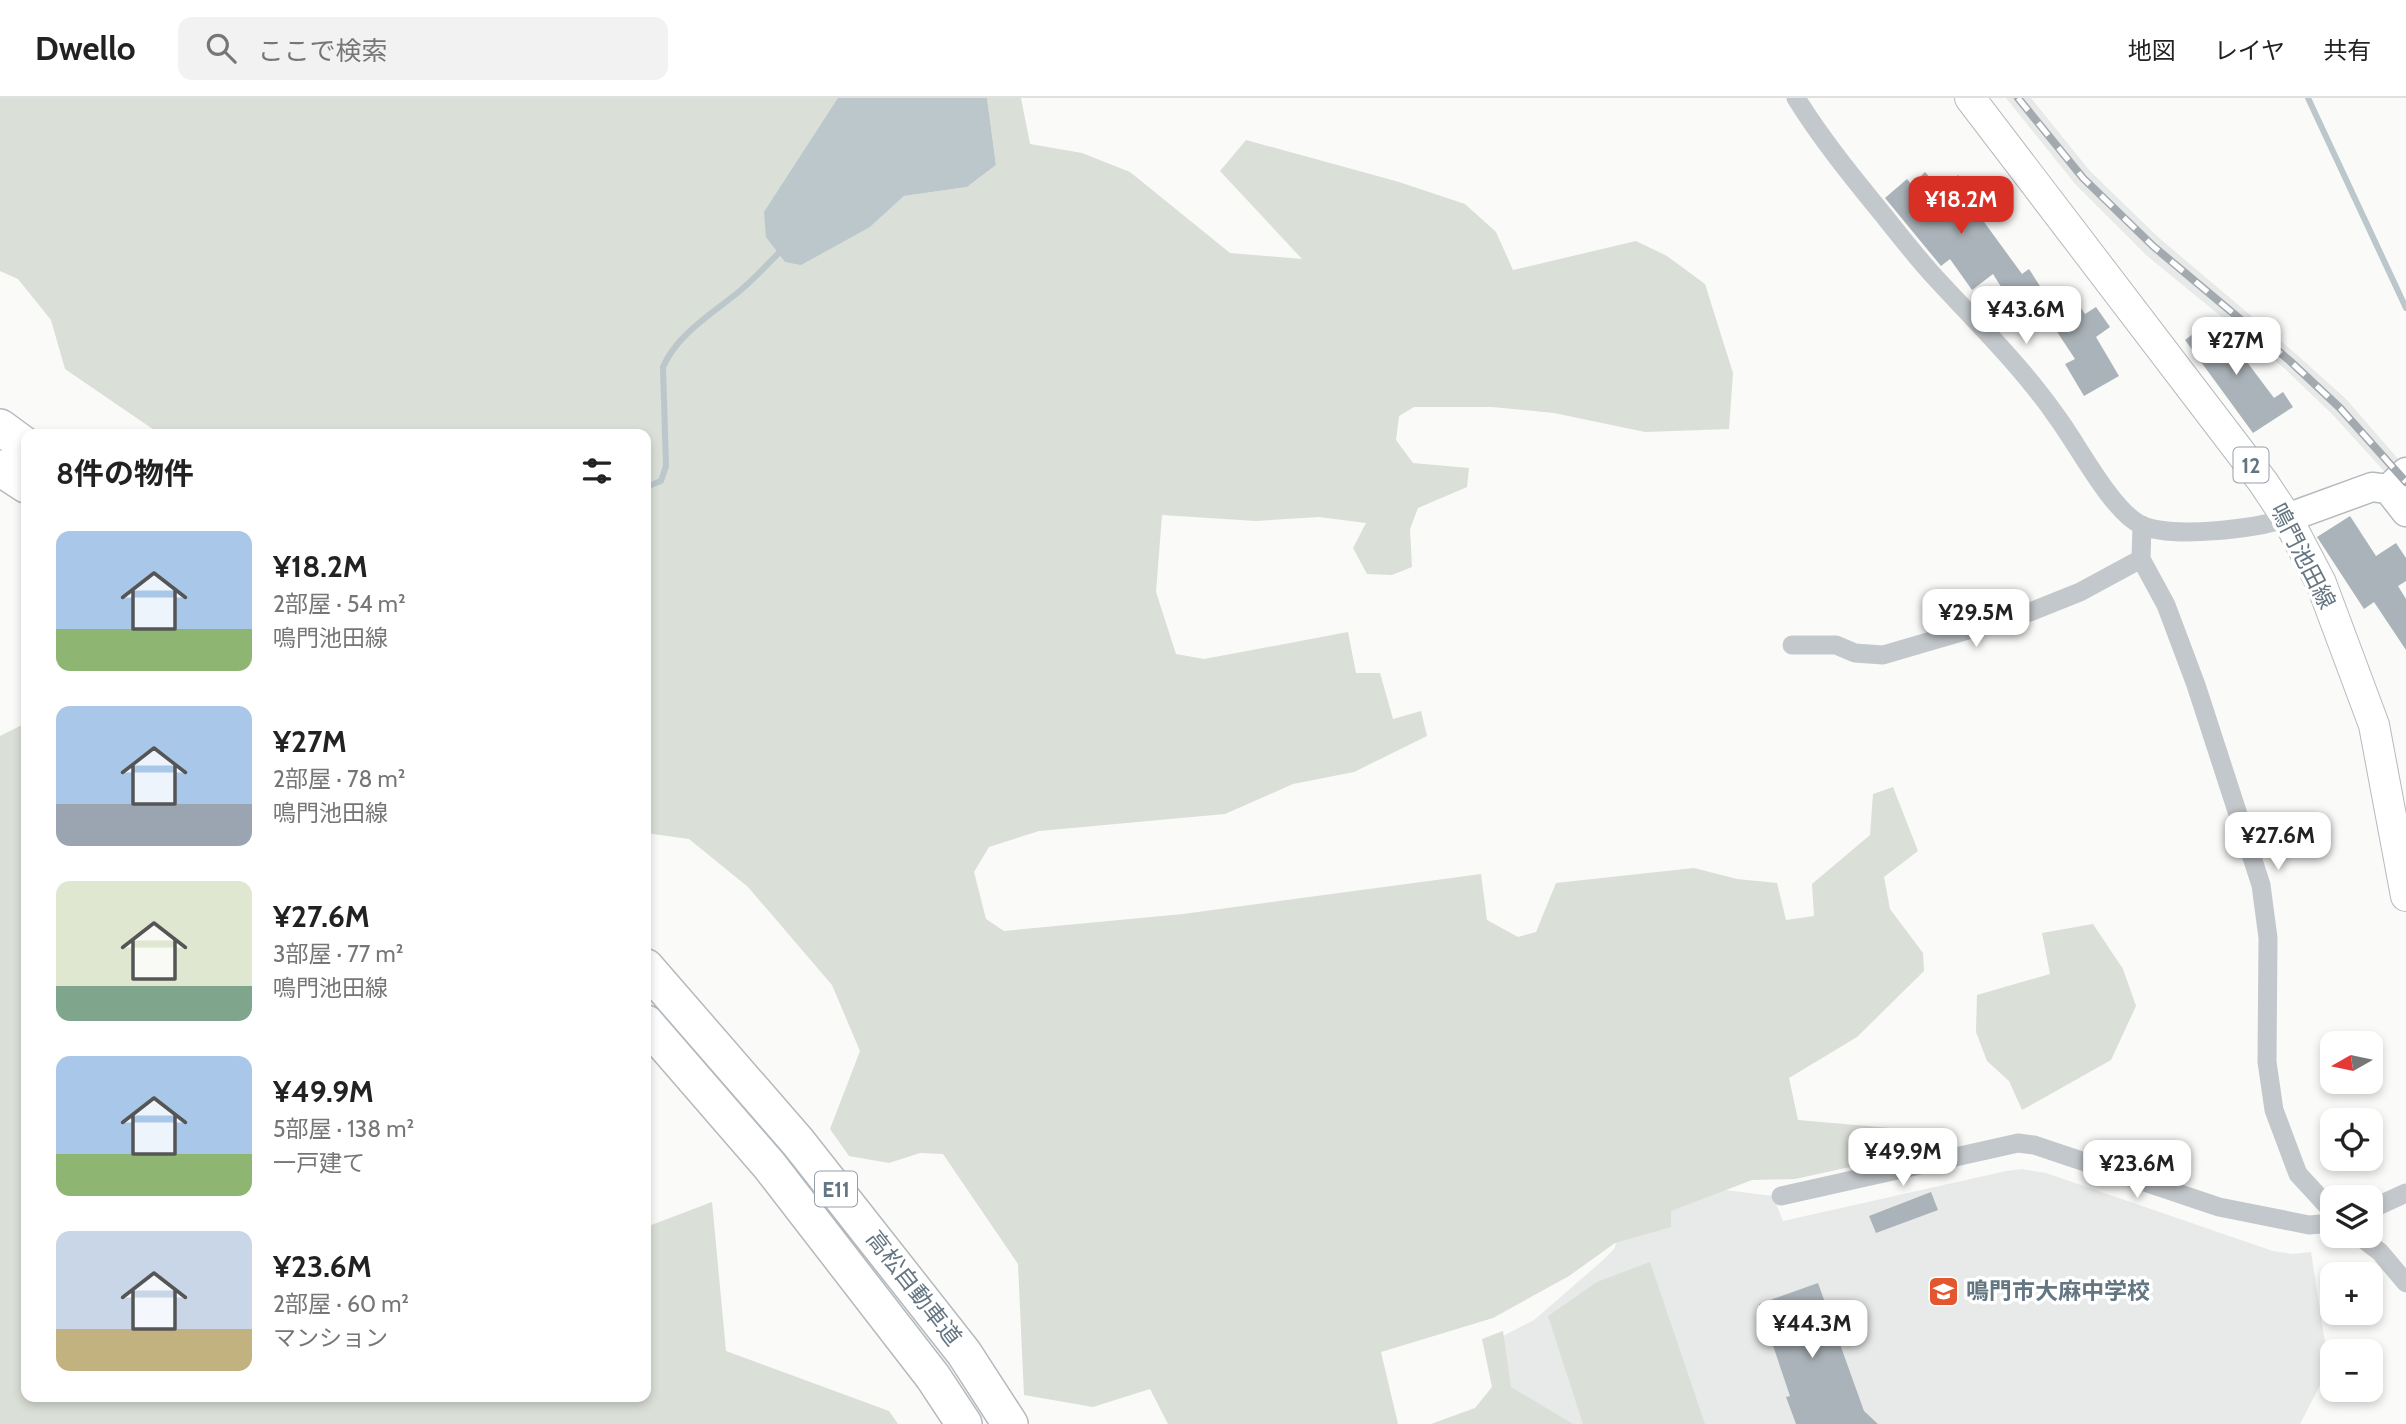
<!DOCTYPE html>
<html lang="ja">
<head>
<meta charset="utf-8">
<style>
	body { margin:0; font-family:Cabin,"Noto Sans JP",sans-serif; background:#f2f2f2; color:#222; height:100vh; display:flex; flex-direction:column; font-size:26px; white-space:nowrap }
	* { box-sizing:border-box; margin:0 }
	p { font-size:23px; color:#767676 }
	.icon { flex:none; width:38px; height:38px; fill:none; stroke:currentColor; stroke-width:2; stroke-linecap:round; stroke-linejoin:round }
	.map { position:relative; flex:1; overflow:hidden }
	.sheet { position:absolute; left:21px; top:331px; width:630px; height:973px; display:flex; flex-direction:column; background:#fff; border-radius:14px; box-shadow:0 4px 10px #0003 }
	.sheet>* { flex:none }
	.needle { width:46px; rotate:261deg }
	.tools { position:absolute; left:2320px; top:933px; display:grid; gap:14px }
	.tools a { display:grid; place-items:center; width:63px; height:63px; border-radius:14px; background:#fff; box-shadow:0 4px 10px #0003; font-size:35px }
	.price { position:absolute; translate:-50% -60px; padding:0 16px; border-radius:14px; background:#fff; color:#222; font-size:23px; line-height:46px; filter:drop-shadow(0 2px 4px #0008) }
	.price::after { content:''; position:absolute; left:50%; top:42px; width:21px; height:16px; margin-left:-10px; background:inherit; clip-path:polygon(0 0,100% 0,50% 100%) }
	.price.on { background:#d93025; color:#fff }
	ul { padding:0; list-style:none }
	li { display:flex; align-items:center; gap:21px; height:175px; padding:0 35px }
	li span { display:grid; place-items:center; flex:none; width:196px; height:140px; border-radius:14px; color:#555 }
	li>.icon { margin-inline-start:auto }
	span .icon { width:84px; height:84px; fill:#fffc; stroke-width:1 }
	li b { font-size:30px }
	h2 { display:flex; justify-content:space-between; align-items:center; height:84px; padding:0 35px; font-size:30px }
	header { display:flex; align-items:center; gap:42px; box-sizing:border-box; height:98px; padding:0 35px; background:#fff; border-bottom:2px solid #e0e0e0 }
	header strong { font-size:33px }
	nav { display:flex; gap:38px; margin-inline-start:auto; font-size:24px }
	.search { width:490px; height:63px; background:#f2f2f2; display:flex; align-items:center; gap:18px; box-sizing:border-box; padding:0 24px; border-radius:14px; color:#767676; font-size:26px }
	.map>svg:first-child { display:block }
	.built { fill:#e8e9e9 }
	.green { fill:#dadfd7 }
	.water { fill:#bbc7cb }
	.lines { fill:none; stroke-linecap:round; stroke-linejoin:round }
	.stream { stroke:#bbc7cb; stroke-width:6 }
	.building { fill:#aab3b9 }
	.secondary-casing { stroke:#b3babf; stroke-width:31 }
	.primary-casing { stroke:#b5babe; stroke-width:32 }
	.motorway-casing { stroke:#b4b9bd; stroke-width:38 }
	.minor { stroke:#c3c8cc; stroke-width:19 }
	.secondary { stroke:#fff; stroke-width:28 }
	.primary { stroke:#fff; stroke-width:30 }
	.motorway { stroke:#fff; stroke-width:35 }
	.rail-casing { stroke:#a2aab0; stroke-width:8 }
	.rail { stroke:#fff; stroke-width:5; stroke-dasharray:16; stroke-linecap:butt }
	.labels { text-anchor:middle; dominant-baseline:central; stroke-width:7; stroke-linejoin:round; paint-order:stroke }
	.shield { fill:#fff; stroke:#939fa8; stroke-width:2 }
	.shield-label { font-size:21px; font-weight:bold; fill:#657683 }
	.street-label { font-size:23px; fill:#657683; stroke:#fff }
	.poi-label { font-size:23px; font-weight:bold; fill:#657683; stroke:#fff; text-anchor:start }
</style>
</head>
<body>
<header>
<strong>Dwello</strong>
<div class="search"><svg class="icon" aria-label="search" viewBox="0 0 24 24"><circle cx="10" cy="10" r="6"/><path d="M15 15l6 6"/></svg>ここで検索</div>
<nav><a>地図</a><a>レイヤ</a><a>共有</a></nav>
</header>
<div class="map">
<svg width="2406" height="1326" viewBox="0 0 2406 1326">
	<rect width="100%" height="100%" fill="#fafaf8"/>
	<path class="built" d="M2006 0H2031L2090 73 2158 139 2295 255 2346 301 2406 370 2394 384 2333 317 2284 270 2146 157 2076 87Z
		M2022 1071 2046 1075 2273 1153 2292 1156 2311 1154 2329 1270 2300 1326H1508L1499 1240 1534 1222 1602 1163 1615 1150 1617 1137 1709 1090 1773 1098 1783 1123 2006 1073Z"/>
	<path class="green" d="M0 0H838L870 129 904 98 967 89 996 67 987 0H1021L1030 46 1082 55 1130 74 1230 155 1302 161 1220 73 1246 42 1399 84 1465 106 1496 134 1513 172 1636 143 1667 158 1705 186 1733 275 1729 331 1645 334 1554 315 1492 309H1414L1399 318 1396 342 1413 365 1469 370 1467 389 1418 410 1410 431 1412 469 1392 477 1367 476 1353 450 1366 425 1319 419 1256 423 1162 417 1156 494 1176 556 1204 561 1348 534 1356 575H1380L1393 621 1421 613 1427 638 1354 674 1293 686 1225 716 1039 733 989 749 974 774 986 821 1004 833 1183 816 1481 776 1487 822 1518 839 1536 834 1556 785 1694 770 1737 781 1777 785 1786 822 1814 818 1812 786 1870 737 1873 696 1893 689 1918 753 1884 779 1890 811 1923 855 1924 873 1857 939 1789 980 1798 1022 1925 1033 1928 1052 1795 1081 1752 1082 1671 1113V1129L1615 1145 1569 1178 1493 1220 1381 1254 1398 1326H1168L1150 1291 1093 1309 1024 1297 1018 1166 943 1056 920 1055 889 1065 849 1058 830 1031 860 953 832 887 748 789 689 741 646 735V336H160L65 271 51 222 18 181 0 173Z
		M26 625V1298H646V1129L712 1104 726 1253 889 1313 898 1326H0V638Z
		M2093 826 2123 871 2136 908 2111 962 2022 1012 2009 983 1987 963 1976 934 1977 897 2050 876 2042 835Z
		M1650 1164 1705 1326H1583L1548 1218 1597 1184Z
		M1503 1233 1511 1289 1573 1326H1431L1475 1310 1492 1289 1482 1241Z"/>
	<path class="water" d="M838 0H987L996 67 967 89 904 98 870 129 801 167 785 164 766 139 764 114Z"/>
	<g class="lines">
		<path class="stream" d="M2308 0 2406 210
			M646 389 661 383 666 368 663 269C677 237 710 217 736 196 753 183 768 165 784 150"/>
	</g>
	<path class="building" d="M1925 74 1941 92 1958 77 1975 96 1968 102 2022 176 2029 171 2045 196 2017 214 1993 176 1972 192 1950 161 1941 168 1885 100 1907 81 1912 87Z
		M2072 196 2085 216 2096 209 2110 229 2096 239 2119 278 2084 298 2065 266 2075 261 2044 214Z
		M2214 220 2274 300 2283 294 2293 309 2253 335 2185 242Z
		M2350 418 2376 458 2396 445 2406 460V483L2398 488 2406 501V552L2374 504 2364 511 2317 439Z
		M1931 1094 1938 1112 1876 1135 1869 1118Z
		M1818 1185 1864 1313 1878 1326H1796L1786 1299 1790 1298 1759 1206Z"/>
	<g class="lines">
		<defs>
			<path id="secondary" d="M2388 391 2406 374
				M2287 420 2372 389 2388 391 2406 414"/>
			<path id="primary" d="M1970 0 2263 384 2287 420 2321 485 2374 627 2406 798"/>
			<path id="motorway" d="M0 329 26 348
				M0 370 26 387
				M646 869 798 1044 964 1255 1010 1326
				M646 925 769 1067 933 1279 964 1326"/>
		</defs>
		<use href="#secondary" class="secondary-casing"/>
		<use href="#primary" class="primary-casing"/>
		<use href="#motorway" class="motorway-casing"/>
		<path class="minor" d="M1796 0C1822 42 1854 81 1885 119 1900 138 1915 157 1932 176 1974 222 2021 267 2057 319 2078 347 2111 412 2141 427 2172 441 2255 431 2287 420
			M2142 427 2141 461 2166 507 2196 587 2261 787 2268 840 2267 964 2274 1012 2298 1076 2333 1114
			M1792 547H1836L1855 555 1883 557 2030 514 2080 494 2141 461
			M1781 1098 2018 1045 2034 1047 2219 1109 2309 1127 2333 1125
			M2371 1111 2406 1095
			M2359 1138 2380 1154 2406 1185"/>
		<use href="#secondary" class="secondary"/>
		<use href="#primary" class="primary"/>
		<use href="#motorway" class="motorway"/>
		<defs>
			<path id="rail" d="M2018 0 2083 80 2153 148 2290 263 2340 310 2406 384"/>
		</defs>
		<use href="#rail" class="rail-casing"/>
		<use href="#rail" class="rail"/>
	</g>
	<defs>
		<symbol id="school-square" viewBox="-11 -11 22 22"><rect x="-9" y="-9" width="18" height="18" rx="4" fill="#e4572e" stroke="#fff"/><path d="M0-5L7-2L0 1L-7-2ZM-4 1L0 2.5L4 1V4Q0 6-4 4Z" fill="#fff"/></symbol>
	</defs>
	<g fill-rule="evenodd">
		<use href="#school-square" x="1926" y="1176" width="35" height="35"/>
	</g>
	<g class="labels">
		<g class="shield">
			<rect x="2233.5" y="349.5" width="35" height="35" rx="5"/>
			<rect x="815" y="1073.5" width="42" height="35" rx="5"/>
		</g>
		<g class="shield-label">
			<text x="2251" y="367">12</text>
			<text x="836" y="1091">E11</text>
		</g>
		<g class="street-label">
			<text transform="translate(2303 458) rotate(63)">鳴門池田線</text>
			<text transform="translate(914 1190) rotate(52)">高松自動車道</text>
		</g>
		<g class="poi-label">
			<text x="1966" y="1193">鳴門市大麻中学校</text>
		</g>
	</g>
</svg>
<div class="tools">
<a><svg class="needle" viewBox="-14 -14 28 28"><path d="M0-13l5 13h-10z" fill="#e53935"/><path d="M0 13l5-13h-10z" fill="#767676"/></svg></a>
<a><svg class="icon" aria-label="locate" viewBox="0 0 24 24"><circle cx="12" cy="12" r="6"/><path d="M12 2v4M12 18v4M2 12h4M18 12h4"/></svg></a>
<a><svg class="icon" aria-label="layers" viewBox="0 0 24 24"><path d="M12 4l9 5-9 5-9-5zM3 14l9 5 9-5"/></svg></a>
<a>+</a>
<a>−</a>
</div>
<b class="price on" style="left:1961px;top:138px">¥18.2M</b>
<b class="price" style="left:2026px;top:248px">¥43.6M</b>
<b class="price" style="left:2236px;top:279px">¥27M</b>
<b class="price" style="left:1976px;top:551px">¥29.5M</b>
<b class="price" style="left:2278px;top:774px">¥27.6M</b>
<b class="price" style="left:1903px;top:1090px">¥49.9M</b>
<b class="price" style="left:2137px;top:1102px">¥23.6M</b>
<b class="price" style="left:1812px;top:1262px">¥44.3M</b>
<section class="sheet">
<h2>8件の物件<svg class="icon" aria-label="filters" viewBox="0 0 24 24"><path d="M4 7h16M4 17h16"/><circle cx="9" cy="7" r="2"/><circle cx="15" cy="17" r="2"/></svg></h2>
<ul>
<li><span style="background:linear-gradient(#a9c7e8 70%,#8fb573 0)"><svg class="icon" aria-label="home" viewBox="0 0 24 24"><path d="M3 11l9-7 9 7M6 9v11h12V9"/></svg></span><div><b>¥18.2M</b><p>2部屋 · 54 m²</p><p>鳴門池田線</p></div></li>
<li><span style="background:linear-gradient(#a9c7e8 70%,#9aa5b1 0)"><svg class="icon" aria-label="home" viewBox="0 0 24 24"><path d="M3 11l9-7 9 7M6 9v11h12V9"/></svg></span><div><b>¥27M</b><p>2部屋 · 78 m²</p><p>鳴門池田線</p></div></li>
<li><span style="background:linear-gradient(#dfe7d0 75%,#7fa58c 0)"><svg class="icon" aria-label="home" viewBox="0 0 24 24"><path d="M3 11l9-7 9 7M6 9v11h12V9"/></svg></span><div><b>¥27.6M</b><p>3部屋 · 77 m²</p><p>鳴門池田線</p></div></li>
<li><span style="background:linear-gradient(#a9c7e8 70%,#8fb573 0)"><svg class="icon" aria-label="home" viewBox="0 0 24 24"><path d="M3 11l9-7 9 7M6 9v11h12V9"/></svg></span><div><b>¥49.9M</b><p>5部屋 · 138 m²</p><p>一戸建て</p></div></li>
<li><span style="background:linear-gradient(#c9d6e8 70%,#c2b280 0)"><svg class="icon" aria-label="home" viewBox="0 0 24 24"><path d="M3 11l9-7 9 7M6 9v11h12V9"/></svg></span><div><b>¥23.6M</b><p>2部屋 · 60 m²</p><p>マンション</p></div></li>
</ul>
</section>
</div>
</body>
</html>
